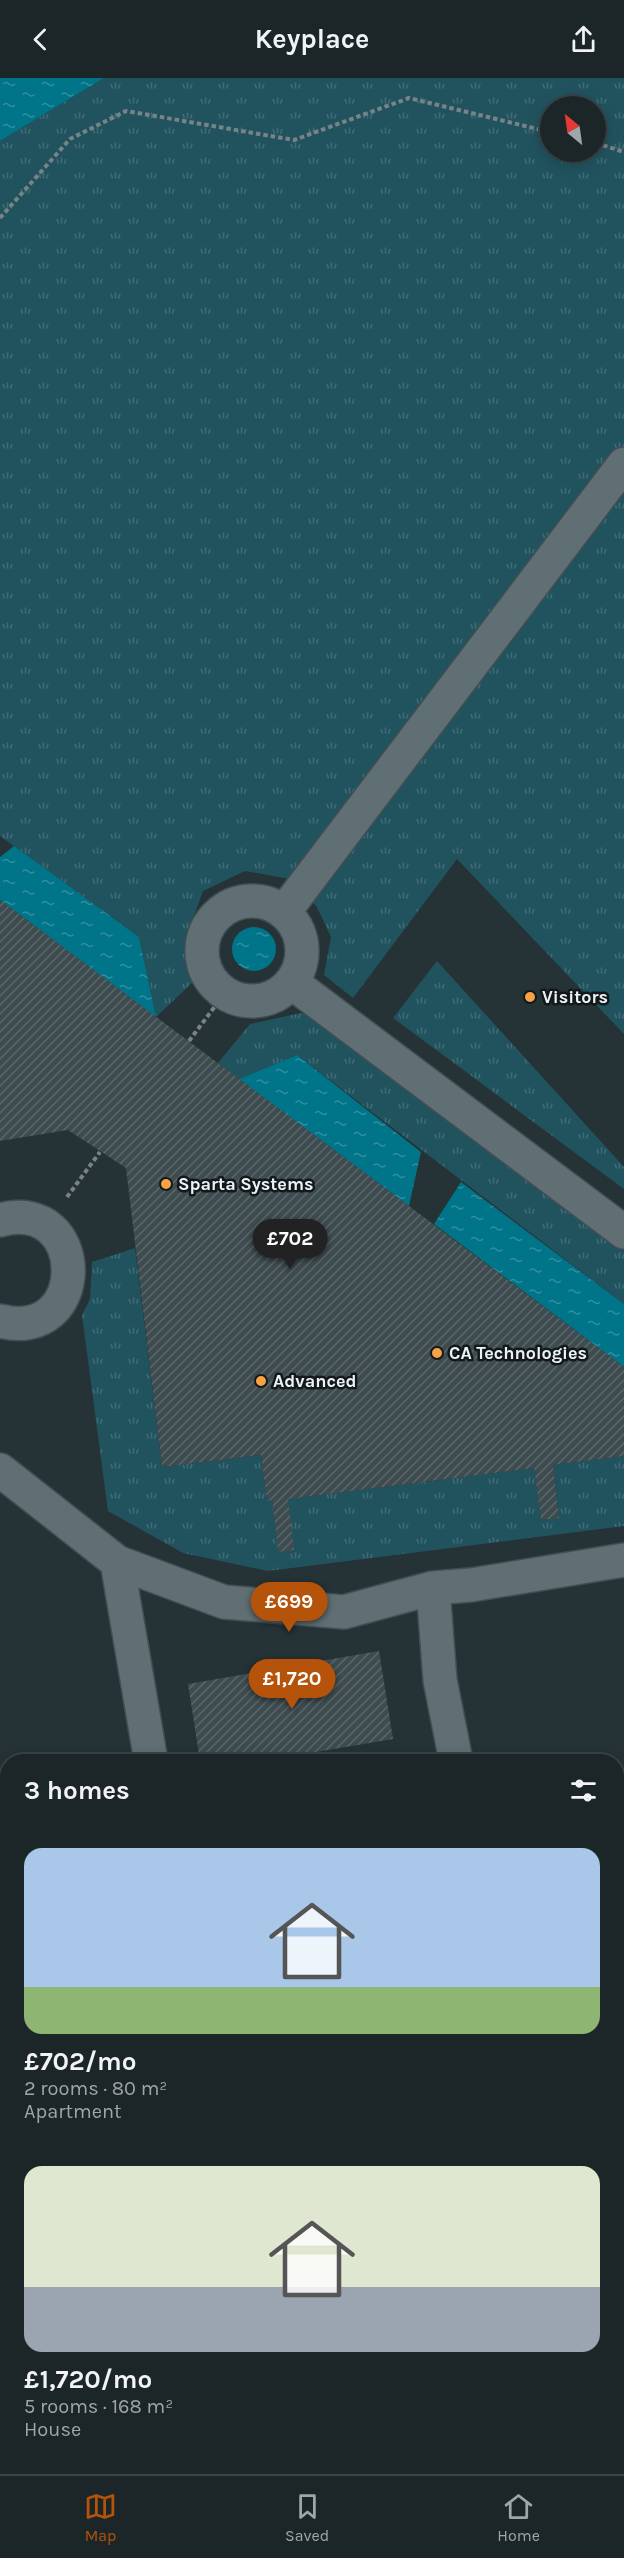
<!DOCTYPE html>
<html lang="en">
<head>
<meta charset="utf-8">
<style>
	body { margin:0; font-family:Karla,sans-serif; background:#252e30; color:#f1f3f6; height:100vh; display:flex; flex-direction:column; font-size:22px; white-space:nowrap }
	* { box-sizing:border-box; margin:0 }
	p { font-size:20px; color:#a0a5a8 }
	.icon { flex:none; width:33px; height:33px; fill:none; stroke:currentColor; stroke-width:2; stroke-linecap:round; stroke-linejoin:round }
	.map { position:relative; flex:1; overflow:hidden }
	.sheet { position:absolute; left:0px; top:1676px; width:624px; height:722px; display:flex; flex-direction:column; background:#1c2628; border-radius:24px 24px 0 0; box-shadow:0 3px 15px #0003,0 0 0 2px #3a4345 }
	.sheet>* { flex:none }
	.needle { width:39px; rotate:331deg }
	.tools { position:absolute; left:540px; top:18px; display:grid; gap:12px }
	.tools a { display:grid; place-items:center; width:66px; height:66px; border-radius:50%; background:#1c2628; box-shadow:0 3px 15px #0003,0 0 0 2px #3a4345; font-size:30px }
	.price { position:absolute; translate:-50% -51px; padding:0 14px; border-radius:21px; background:#b45309; color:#fff; font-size:20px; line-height:39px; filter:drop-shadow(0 2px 3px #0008) }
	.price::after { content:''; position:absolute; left:50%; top:36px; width:18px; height:14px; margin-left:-9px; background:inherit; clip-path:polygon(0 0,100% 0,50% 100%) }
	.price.on { background:#222; color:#fff }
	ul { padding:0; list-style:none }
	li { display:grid; align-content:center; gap:12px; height:318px; padding:0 24px }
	li span { display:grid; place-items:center; height:186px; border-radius:18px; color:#555 }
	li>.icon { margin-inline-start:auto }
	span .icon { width:108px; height:108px; fill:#fffc; stroke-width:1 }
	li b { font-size:26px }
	h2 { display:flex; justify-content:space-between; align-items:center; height:72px; padding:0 24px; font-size:26px }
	header { display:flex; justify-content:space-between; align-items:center; height:78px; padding:0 24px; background:#1c2628; font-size:27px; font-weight:700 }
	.tabs { display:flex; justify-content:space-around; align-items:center; height:84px; border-top:2px solid #3a4345; background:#1c2628; font-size:16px; color:#a0a5a8 }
	.tabs a { display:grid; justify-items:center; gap:3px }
	.tabs .on { color:#b45309 }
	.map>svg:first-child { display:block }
	.grass { fill:url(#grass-tufts); fill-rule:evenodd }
	.forest { fill:url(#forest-crowns) }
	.water { fill:url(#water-ripples) }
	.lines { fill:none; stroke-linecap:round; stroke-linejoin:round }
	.stream { stroke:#007488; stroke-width:10 }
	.building { fill:url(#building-hatch) }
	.minor-casing { stroke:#424e51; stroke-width:36 }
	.path { stroke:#788387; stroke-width:4; stroke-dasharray:4.5 3; stroke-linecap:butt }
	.minor { stroke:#606f73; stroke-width:33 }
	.poi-dot { fill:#f5a346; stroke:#13191b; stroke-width:2 }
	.labels { text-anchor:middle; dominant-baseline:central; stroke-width:5; stroke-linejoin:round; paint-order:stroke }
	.poi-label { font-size:18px; font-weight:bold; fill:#ebf3f6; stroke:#13191b; text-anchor:start }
</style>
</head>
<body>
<header><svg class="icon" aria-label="back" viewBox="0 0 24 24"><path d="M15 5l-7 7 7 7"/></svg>Keyplace<svg class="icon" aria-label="share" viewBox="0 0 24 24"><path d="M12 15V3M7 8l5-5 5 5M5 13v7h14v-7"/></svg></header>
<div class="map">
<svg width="624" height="2396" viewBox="0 0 624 2396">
	<defs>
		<pattern id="grass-tufts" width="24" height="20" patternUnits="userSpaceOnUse" patternTransform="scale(1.5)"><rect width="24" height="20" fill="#21535f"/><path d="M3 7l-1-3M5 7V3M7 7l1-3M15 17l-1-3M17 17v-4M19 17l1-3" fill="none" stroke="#416c77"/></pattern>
		<pattern id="forest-crowns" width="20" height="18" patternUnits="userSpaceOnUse" patternTransform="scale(1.5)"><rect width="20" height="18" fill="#21535f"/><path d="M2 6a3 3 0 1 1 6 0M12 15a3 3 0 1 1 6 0" fill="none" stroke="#416c77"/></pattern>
		<pattern id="water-ripples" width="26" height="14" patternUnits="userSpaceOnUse" patternTransform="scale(1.5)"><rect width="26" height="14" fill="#007488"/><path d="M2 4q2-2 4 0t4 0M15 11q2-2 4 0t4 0" fill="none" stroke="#328f9f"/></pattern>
		<pattern id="building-hatch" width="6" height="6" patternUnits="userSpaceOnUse" patternTransform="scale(1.5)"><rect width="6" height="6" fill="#3e4c50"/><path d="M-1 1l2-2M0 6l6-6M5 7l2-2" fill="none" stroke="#5a666a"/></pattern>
	</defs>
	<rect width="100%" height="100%" fill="#253236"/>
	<path class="grass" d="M104 0H624V956L457 781 353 920 324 897 331 859 317 829 290 801 245 793 203 813 186 860 193 904 156 939 139 859 0 758V63ZM550 28H596V74H550Z
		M437 883 624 1089V1111L393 940Z
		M305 934 624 1173V1226L297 977 239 1001 218 985 250 946Z
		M135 1170 162 1389 261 1377 267 1422H272L278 1473 288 1421 534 1390 541 1442 559 1440 553 1387 624 1378V1448L268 1493 183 1475 108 1433 82 1237 90 1221 92 1184Z
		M0 1754 7 1759V1807L0 1802Z
		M616 1908H624V2096L616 2092Z"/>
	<path class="forest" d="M0 1802 8 1807 7 1960 0 1956Z
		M616 2087 624 2090V2267L616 2263Z"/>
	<path class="water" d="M0 0H104L0 63Z
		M14 768 139 859 156 939 0 822V779Z
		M232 871a22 22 0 1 1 44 0a22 22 0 1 1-44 0Z
		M297 977 421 1074 409 1128 239 1001Z
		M461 1104 624 1226V1289L434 1146Z"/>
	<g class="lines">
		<path class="stream" d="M0 1878 8 1881
			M616 2175 624 2180"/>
	</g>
	<path class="building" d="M0 822 624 1289V1378L553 1387 559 1440 541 1442 534 1390 288 1421 294 1472 278 1474 272 1422 267 1423 261 1377 162 1389 126 1090 68 1052 0 1063Z
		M379 1573 393 1661 263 1683H200L188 1606Z"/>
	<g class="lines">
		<defs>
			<path id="minor" d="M202 873a50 50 0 1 1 100 0a50 50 0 1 1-100 0Z
				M284 834 624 386
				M291 904 624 1154
				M0 1142C90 1118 92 1266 0 1243
				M0 1392 117 1484 224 1524 344 1534 433 1510 471 1507 624 1482
				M117 1484 151 1683
				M433 1510 440 1602 456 1683"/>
		</defs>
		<use href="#minor" class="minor-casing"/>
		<path class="path" d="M596 65 624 74
			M0 140 70 61 126 33 294 62 409 20 550 54
			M189 963 225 915
			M67 1119 100 1074"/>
		<use href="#minor" class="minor"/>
	</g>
	<g class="poi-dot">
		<circle cx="530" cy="919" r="6"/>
		<circle cx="166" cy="1106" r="6"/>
		<circle cx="437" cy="1275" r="6"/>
		<circle cx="261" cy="1303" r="6"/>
	</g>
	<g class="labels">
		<g class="poi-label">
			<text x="542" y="919">Visitors</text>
			<text x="178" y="1106">Sparta Systems</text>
			<text x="449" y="1275">CA Technologies</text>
			<text x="273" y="1303">Advanced</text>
		</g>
	</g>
</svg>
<div class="tools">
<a><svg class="needle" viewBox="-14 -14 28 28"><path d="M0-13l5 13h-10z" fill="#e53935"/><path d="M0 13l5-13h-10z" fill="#a0a5a8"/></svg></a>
</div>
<b class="price on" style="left:290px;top:1192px">£702</b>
<b class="price" style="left:289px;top:1555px">£699</b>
<b class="price" style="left:292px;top:1632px">£1,720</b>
<section class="sheet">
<h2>3 homes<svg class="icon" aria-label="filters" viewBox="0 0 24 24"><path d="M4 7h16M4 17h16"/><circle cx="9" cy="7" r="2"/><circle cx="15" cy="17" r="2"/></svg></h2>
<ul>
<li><span style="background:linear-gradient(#a9c7e8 75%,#8fb573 0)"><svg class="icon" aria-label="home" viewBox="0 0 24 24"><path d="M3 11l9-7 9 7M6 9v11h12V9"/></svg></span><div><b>£702/mo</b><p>2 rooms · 80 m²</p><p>Apartment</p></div></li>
<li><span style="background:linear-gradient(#dfe7d0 65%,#9aa5b1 0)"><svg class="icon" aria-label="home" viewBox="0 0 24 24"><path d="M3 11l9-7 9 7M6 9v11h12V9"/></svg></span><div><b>£1,720/mo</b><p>5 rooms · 168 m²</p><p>House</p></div></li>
</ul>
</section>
</div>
<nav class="tabs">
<a class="on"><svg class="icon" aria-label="map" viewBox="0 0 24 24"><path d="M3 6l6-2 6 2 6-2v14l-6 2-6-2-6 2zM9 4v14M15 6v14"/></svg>Map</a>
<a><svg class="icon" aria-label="saved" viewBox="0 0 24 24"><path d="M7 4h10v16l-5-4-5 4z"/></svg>Saved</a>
<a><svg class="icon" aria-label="home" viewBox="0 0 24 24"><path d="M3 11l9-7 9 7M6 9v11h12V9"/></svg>Home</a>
</nav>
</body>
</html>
